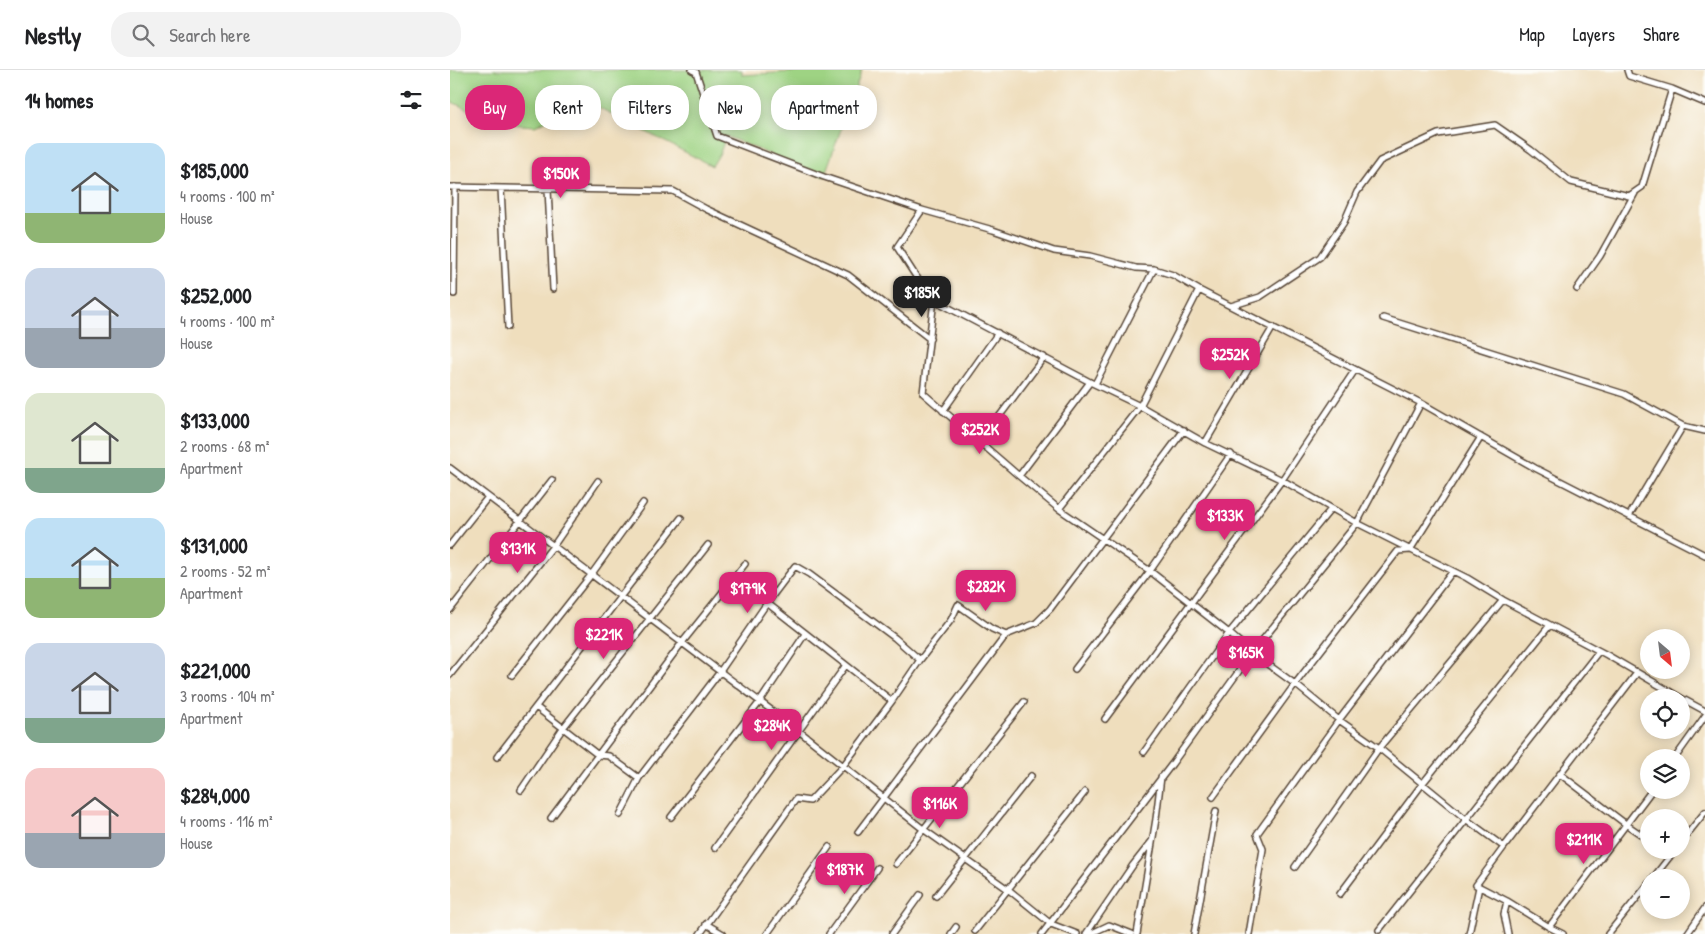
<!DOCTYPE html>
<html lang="en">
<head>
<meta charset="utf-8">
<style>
	body { margin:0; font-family:"Patrick Hand",sans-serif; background:#f2f2f2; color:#202124; height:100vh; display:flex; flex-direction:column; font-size:19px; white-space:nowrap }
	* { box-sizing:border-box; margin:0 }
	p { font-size:16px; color:#757577 }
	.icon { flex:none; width:28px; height:28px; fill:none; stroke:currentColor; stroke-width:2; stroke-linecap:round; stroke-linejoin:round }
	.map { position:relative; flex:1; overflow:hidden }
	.side { display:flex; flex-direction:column; background:#fff; width:450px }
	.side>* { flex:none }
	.banner { position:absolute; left:15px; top:15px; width:475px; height:45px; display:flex; gap:10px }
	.needle { width:32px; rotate:152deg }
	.tools { position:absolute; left:1190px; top:559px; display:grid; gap:10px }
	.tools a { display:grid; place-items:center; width:50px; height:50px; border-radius:50%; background:#fff; box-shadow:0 2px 12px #0003; font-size:25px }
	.price { position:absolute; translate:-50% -42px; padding:0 11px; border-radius:10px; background:#db2777; color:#fff; font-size:16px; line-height:32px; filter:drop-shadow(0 1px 2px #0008) }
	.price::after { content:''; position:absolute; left:50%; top:30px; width:15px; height:11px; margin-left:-8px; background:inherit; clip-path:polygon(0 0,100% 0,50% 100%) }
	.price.current { background:#222; color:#fff }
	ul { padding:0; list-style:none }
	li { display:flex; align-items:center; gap:15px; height:125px; padding:0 25px }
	li span { display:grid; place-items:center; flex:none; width:140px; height:100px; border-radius:15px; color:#555 }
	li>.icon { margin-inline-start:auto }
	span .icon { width:60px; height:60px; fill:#fffc; stroke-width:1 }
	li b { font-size:21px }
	h2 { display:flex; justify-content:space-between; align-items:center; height:60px; padding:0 25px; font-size:21px }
	.tag { padding:0 18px; border-radius:20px; background:#fff; box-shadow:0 2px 12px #0003; font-size:18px; line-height:45px }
	.tag.current { background:#db2777; color:#fff }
	header { display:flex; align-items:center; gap:30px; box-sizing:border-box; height:70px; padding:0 25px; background:#fff; border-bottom:1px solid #e0e0e0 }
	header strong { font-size:24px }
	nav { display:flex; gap:28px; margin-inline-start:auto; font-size:18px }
	.search { width:350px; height:45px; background:#f2f2f2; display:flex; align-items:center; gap:12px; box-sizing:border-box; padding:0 18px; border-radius:20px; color:#757577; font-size:19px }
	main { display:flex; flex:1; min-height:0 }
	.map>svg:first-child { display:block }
	.green { fill:#9ed383; stroke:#6c7e50 }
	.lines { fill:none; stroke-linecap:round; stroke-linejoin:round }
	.street-casing { stroke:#564536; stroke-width:8 }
	.street { stroke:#fff; stroke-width:5 }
</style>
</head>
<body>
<header>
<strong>Nestly</strong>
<div class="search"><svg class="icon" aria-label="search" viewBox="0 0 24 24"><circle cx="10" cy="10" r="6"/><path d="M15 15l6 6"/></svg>Search here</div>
<nav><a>Map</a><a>Layers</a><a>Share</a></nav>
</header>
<main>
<section class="side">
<h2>14 homes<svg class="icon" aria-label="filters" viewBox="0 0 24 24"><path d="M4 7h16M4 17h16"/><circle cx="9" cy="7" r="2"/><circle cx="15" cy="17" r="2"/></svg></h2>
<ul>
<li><span style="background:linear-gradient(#bfe0f5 70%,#8fb573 0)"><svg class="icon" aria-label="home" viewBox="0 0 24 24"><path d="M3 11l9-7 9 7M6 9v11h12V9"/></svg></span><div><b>$185,000</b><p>4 rooms · 100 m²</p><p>House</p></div></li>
<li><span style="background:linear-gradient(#c9d6e8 60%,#9aa5b1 0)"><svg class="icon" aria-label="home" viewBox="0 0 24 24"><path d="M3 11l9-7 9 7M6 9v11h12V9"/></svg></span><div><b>$252,000</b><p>4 rooms · 100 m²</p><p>House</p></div></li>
<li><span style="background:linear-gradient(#dfe7d0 75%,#7fa58c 0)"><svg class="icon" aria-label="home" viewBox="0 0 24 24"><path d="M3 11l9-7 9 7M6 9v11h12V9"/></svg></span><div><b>$133,000</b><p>2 rooms · 68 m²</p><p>Apartment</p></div></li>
<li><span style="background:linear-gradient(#bfe0f5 60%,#8fb573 0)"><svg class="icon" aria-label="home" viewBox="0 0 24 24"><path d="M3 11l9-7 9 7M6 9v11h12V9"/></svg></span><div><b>$131,000</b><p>2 rooms · 52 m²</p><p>Apartment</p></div></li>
<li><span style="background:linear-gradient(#c9d6e8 75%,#7fa58c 0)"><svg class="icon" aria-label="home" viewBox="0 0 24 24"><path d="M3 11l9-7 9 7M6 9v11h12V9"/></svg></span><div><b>$221,000</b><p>3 rooms · 104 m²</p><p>Apartment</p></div></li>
<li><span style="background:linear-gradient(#f6c9c9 65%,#9aa5b1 0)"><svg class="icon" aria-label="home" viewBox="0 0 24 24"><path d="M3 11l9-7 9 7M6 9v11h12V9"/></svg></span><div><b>$284,000</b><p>4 rooms · 116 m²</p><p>House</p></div></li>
</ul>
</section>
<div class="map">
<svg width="1255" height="864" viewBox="0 0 1255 864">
	<rect width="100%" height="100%" fill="#fdfcf7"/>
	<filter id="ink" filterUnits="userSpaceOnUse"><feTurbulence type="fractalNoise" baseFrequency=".02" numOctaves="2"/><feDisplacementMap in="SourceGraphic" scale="10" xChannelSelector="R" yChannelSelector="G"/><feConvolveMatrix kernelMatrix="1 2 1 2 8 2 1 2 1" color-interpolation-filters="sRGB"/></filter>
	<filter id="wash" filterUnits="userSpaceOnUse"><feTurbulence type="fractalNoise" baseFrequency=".0096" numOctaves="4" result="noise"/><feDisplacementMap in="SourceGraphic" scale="20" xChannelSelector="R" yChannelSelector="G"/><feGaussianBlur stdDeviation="1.12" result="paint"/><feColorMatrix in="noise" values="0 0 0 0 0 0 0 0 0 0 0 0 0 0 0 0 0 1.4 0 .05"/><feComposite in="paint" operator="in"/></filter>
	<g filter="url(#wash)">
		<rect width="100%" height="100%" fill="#efdebd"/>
		<path class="green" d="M0 0H292V5L376 0H412L374 107 276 66 270 83 262 96 144 35 118 40 85 56 47 53 0 31Z"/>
	</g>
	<g filter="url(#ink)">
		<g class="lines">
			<defs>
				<path id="street" d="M242 0 246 2 267 66 374 107 472 140 543 160 604 181 640 186 686 198 704 199 723 205 749 220 971 333 1085 398 1255 485
					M1177 0 1179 6 1222 19
					M0 117 223 121 256 139 398 205 480 269
					M51 118 58 257
					M98 119 103 219
					M472 140 447 177 465 205 484 230 640 312 690 336 755 373 832 410 907 453 1017 508 1053 530 1157 585 1231 628
					M1127 219 1150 186 1185 123
					M4 224 5 117
					M484 230 473 323 569 406 609 439 700 501 779 563 802 583 845 614 889 650 929 678 1017 750 1054 777 1026 815 1057 831 1054 844 1058 864
					M781 236 810 227 870 187 894 152 907 122 930 91 988 64 1045 55 1081 80 1121 112 1179 126 1192 117 1222 19 1255 33
					M933 248 1174 324 1233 356 1255 361
					M645 314 704 199
					M493 341 548 263
					M530 372 594 287
					M755 373 823 257
					M0 398 349 661 473 759 559 820 601 854 627 864
					M569 406 640 312
					M609 439 690 336 749 220
					M1179 446 1233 356
					M0 475 38 427
					M317 533 442 631
					M0 540 102 410
					M625 599 700 501 781 384
					M0 605 104 475 148 411
					M62 605 141 505 193 433
					M1231 628 1255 641
					M86 637 148 685 159 686 189 708
					M655 649 832 410 905 300
					M694 682 779 563 881 439
					M47 687 231 448
					M1225 688 1255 646
					M1110 704 1177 755 1199 770
					M71 720 113 658 258 475
					M763 727 845 614 948 481 960 480 1031 367
					M170 745 189 708 269 603 317 533 345 496 359 504 445 568 470 590
					M221 747 309 633 355 564
					M101 748 231 574 295 494
					M408 762 556 565 586 553 600 539 734 360
					M1231 772 1255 742
					M1054 777 1187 603
					M265 778 396 595
					M1215 780 1222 784
					M446 794 574 632
					M845 797 929 678 1053 530
					M1203 808 1225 780
					M890 824 973 713 1100 555
					M486 826 581 706
					M1057 831 1099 857 1202 720
					M256 854 273 864
					M1099 857 1113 864
					M929 860 1149 581
					M525 861 635 722
					M250 864 346 729 360 731 393 696 442 631 470 590 501 550 508 535 542 559 556 565
					M317 864 379 777
					M379 864 427 798
					M442 864 470 825
					M501 864 506 857
					M592 864 722 694 802 583 907 453 971 333
					M636 864 683 795 702 771
					M640 864 659 855 682 864
					M687 864 706 749 711 707
					M744 864 766 741
					M799 864 813 779 807 764 889 650 1003 501
					M1019 864 1029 817
					M1158 864 1199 813
					M1237 864 1255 838"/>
			</defs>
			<use href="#street" class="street-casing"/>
			<use href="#street" class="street"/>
		</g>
	</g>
</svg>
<div class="tools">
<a><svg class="needle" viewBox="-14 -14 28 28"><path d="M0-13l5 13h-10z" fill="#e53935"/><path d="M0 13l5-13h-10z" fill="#757577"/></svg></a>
<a><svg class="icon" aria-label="locate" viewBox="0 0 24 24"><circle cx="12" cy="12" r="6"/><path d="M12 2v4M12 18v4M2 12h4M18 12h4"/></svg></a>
<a><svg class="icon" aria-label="layers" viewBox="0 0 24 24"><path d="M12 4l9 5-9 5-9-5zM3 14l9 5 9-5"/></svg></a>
<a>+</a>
<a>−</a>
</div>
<b class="price" style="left:111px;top:129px">$150K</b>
<b class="price current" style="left:472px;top:248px">$185K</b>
<b class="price" style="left:780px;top:310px">$252K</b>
<b class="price" style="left:530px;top:385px">$252K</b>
<b class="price" style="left:775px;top:471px">$133K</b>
<b class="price" style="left:68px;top:504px">$131K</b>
<b class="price" style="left:536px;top:542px">$282K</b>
<b class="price" style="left:298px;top:544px">$179K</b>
<b class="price" style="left:154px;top:590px">$221K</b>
<b class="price" style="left:796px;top:608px">$165K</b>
<b class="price" style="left:322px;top:681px">$284K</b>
<b class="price" style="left:490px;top:759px">$116K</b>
<b class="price" style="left:1134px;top:795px">$211K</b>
<b class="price" style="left:395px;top:825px">$187K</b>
<div class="banner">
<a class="tag current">Buy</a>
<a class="tag">Rent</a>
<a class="tag">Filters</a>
<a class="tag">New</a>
<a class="tag">Apartment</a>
</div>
</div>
</main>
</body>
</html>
